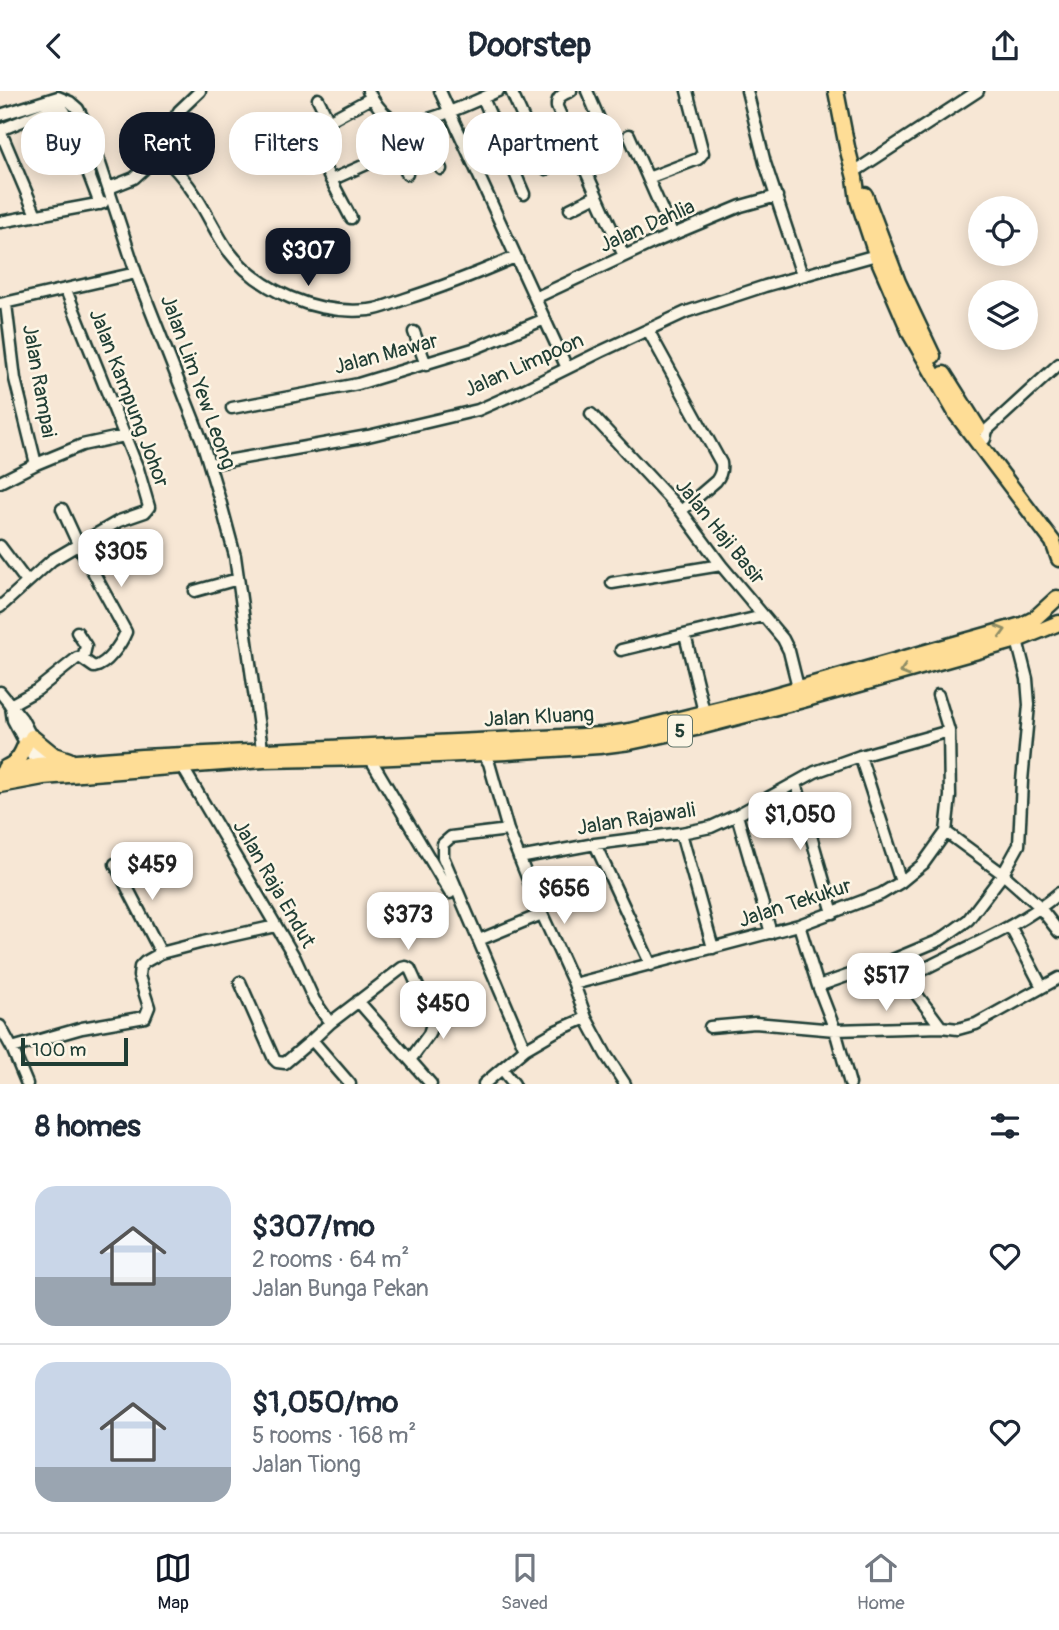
<!DOCTYPE html>
<html lang="en">
<head>
<meta charset="utf-8">
<style>
	body { margin:0; font-family:Pangolin,sans-serif; background:#f2f2f3; color:#1f2937; height:100vh; display:flex; flex-direction:column; font-size:26px; white-space:nowrap }
	* { box-sizing:border-box; margin:0 }
	p { font-size:23px; color:#747a83 }
	.icon { flex:none; width:38px; height:38px; fill:none; stroke:currentColor; stroke-width:2; stroke-linecap:round; stroke-linejoin:round }
	.map { position:relative; height:993px; overflow:hidden }
	.panel { display:flex; flex-direction:column; background:#fff; flex:1 }
	.panel>* { flex:none }
	.banner { position:absolute; left:21px; top:21px; width:700px; height:63px; display:flex; gap:14px }
	.controls { position:absolute; left:968px; top:105px; display:grid; gap:14px }
	.controls a { display:grid; place-items:center; width:70px; height:70px; border-radius:50%; background:#fff; box-shadow:0 4px 18px #0003; font-size:35px }
	.scale { position:absolute; left:21px; bottom:18px; width:107px; box-sizing:border-box; padding-left:7px; border:4px solid #1f3d34; border-top:0; font-size:19px; line-height:24px; white-space:nowrap; color:#1f3d34; -webkit-text-stroke:5px #fcf5e5; paint-order:stroke }
	.price { position:absolute; translate:-50% -60px; padding:0 16px; border-radius:14px; background:#fff; color:#222; font-size:23px; line-height:46px; filter:drop-shadow(0 2px 4px #0008) }
	.price::after { content:''; position:absolute; left:50%; top:42px; width:21px; height:16px; margin-left:-10px; background:inherit; clip-path:polygon(0 0,100% 0,50% 100%) }
	.price.on { background:#111827; color:#fff }
	ul { padding:0; list-style:none }
	li { display:flex; align-items:center; gap:21px; height:175px; padding:0 35px }
	li+li { border-top:2px solid #e0e1e3 }
	li span { display:grid; place-items:center; flex:none; width:196px; height:140px; border-radius:21px; color:#555 }
	li>.icon { margin-inline-start:auto }
	span .icon { width:84px; height:84px; fill:#fffc; stroke-width:1 }
	li b { font-size:30px }
	h2 { display:flex; justify-content:space-between; align-items:center; height:84px; padding:0 35px; font-size:30px }
	.tag { padding:0 24px; border-radius:28px; background:#fff; box-shadow:0 4px 18px #0003; font-size:24px; line-height:63px }
	.tag.on { background:#111827; color:#fff }
	header { display:flex; justify-content:space-between; align-items:center; height:91px; padding:0 35px; background:#fff; font-size:32px; font-weight:700 }
	.dock { display:flex; justify-content:space-around; align-items:center; height:98px; border-top:2px solid #e0e1e3; background:#fff; font-size:19px; color:#747a83 }
	.dock a { display:grid; justify-items:center; gap:4px }
	.dock .on { color:#111827 }
	.map>svg:first-child { display:block }
	.lines { fill:none; stroke-linecap:round; stroke-linejoin:round }
	.minor-casing { stroke:#1f3d34; stroke-width:15 }
	.highway-casing { stroke:#1f3d34; stroke-width:19 }
	.minor { stroke:#fcf5e5; stroke-width:10 }
	.highway { stroke:#fedd96; stroke-width:14 }
	.oneway { stroke:#8e8d65 }
	.labels { text-anchor:middle; dominant-baseline:central; stroke-width:5; stroke-linejoin:round; paint-order:stroke }
	.shield { fill:#fcf5e5; stroke:#617469; stroke-width:2 }
	.shield-label { font-size:19px; font-weight:bold; fill:#1f3d34 }
	.street-label { font-size:21px; fill:#1f3d34; stroke:#fcf5e5 }
</style>
</head>
<body>
<header><svg class="icon" aria-label="back" viewBox="0 0 24 24"><path d="M15 5l-7 7 7 7"/></svg>Doorstep<svg class="icon" aria-label="share" viewBox="0 0 24 24"><path d="M12 15V3M7 8l5-5 5 5M5 13v7h14v-7"/></svg></header>
<div class="map">
<svg width="1059" height="993" viewBox="0 0 1059 993">
	<rect width="100%" height="100%" fill="#f7e7d5"/>
	<filter id="ink" filterUnits="userSpaceOnUse"><feTurbulence type="fractalNoise" baseFrequency=".0143" numOctaves="2"/><feDisplacementMap in="SourceGraphic" scale="14" xChannelSelector="R" yChannelSelector="G"/><feConvolveMatrix kernelMatrix="1 2 1 2 8 2 1 2 1" color-interpolation-filters="sRGB"/></filter>
	<g filter="url(#ink)">
		<g class="lines">
			<defs>
				<path id="minor" d="M368 0C375 12 384 26 398 31 418 38 478 9 498 0
					M440 0 567 277
					M511 0 546 78
					M571 0C563 3 556 6 557 16L624 165
					M587 0 612 58
					M747 0 765 72 802 184
					M371 7 308 41V45L331 89 394 61 397 58 399 32
					M483 7 524 103
					M318 8 329 30
					M0 24 58 6 70 11 78 18 89 39 136 182 202 350 221 413 235 465 263 665
					M420 30 441 78
					M0 39 54 17H62L65 21 100 113
					M0 39 36 124
					M629 44 673 144
					M156 57C171 73 186 89 197 107 208 124 216 142 227 158 259 201 316 224 369 219 381 218 393 212 405 208 443 196 478 182 515 166
					M397 58 407 83
					M276 72 311 51
					M854 81 978 0
					M648 87 698 68 703 62 687 0
					M331 89 351 127
					M109 97 134 87 144 78 179 20 200 0
					M570 118 596 105
					M0 131 103 112
					M535 207 650 153 741 115 777 105
					M0 213 136 182
					M6 213 15 288 36 373
					M648 239 721 372C722 379 721 384 716 390L681 420
					M414 241 426 274
					M232 317 358 293 473 258 545 228
					M591 323 681 420 721 474 783 548 789 560 798 596
					M985 348 987 339 1059 273
					M210 373 368 345 478 319 523 299 600 261 686 221 765 195 880 163
					M0 391 36 373 82 354 124 345
					M0 455 27 491
					M612 492 721 474
					M195 500 238 488
					M0 516 52 469 119 430 145 421 149 416 138 378 66 199
					M77 541 86 555 83 568
					M685 544 704 621
					M621 559 763 525
					M0 601 22 628 48 677
					M10 614 37 599 77 567H81L94 576C107 574 121 553 126 541L78 453 62 418
					M11 616 13 629 39 678
					M478 662 485 666 489 672 508 739 542 823 574 893 586 927 606 964 625 993
					M860 665 901 791
					M370 667 450 802
					M182 675 295 867 314 909 330 932
					M796 692 833 822
					M737 724 771 842
					M508 739 451 746 443 753V766L525 958
					M946 741 1003 783 1037 813 1059 841
					M681 742 713 857
					M595 753 651 874
					M519 767 595 753 681 742 711 736 737 724 815 681 860 665 949 640
					M115 773 161 862
					M799 834 818 895 835 939 850 993
					M1010 835 1042 896
					M479 849 542 823
					M900 881 941 936
					M901 882H914L922 879C968 855 1019 836 1059 802
					M240 891 274 968 277 971 285 972 312 949 330 932 402 877 406 876 410 878 433 929 429 943 410 969
					M574 893 799 834 881 803 901 791 923 773 946 741 950 705 949 640 938 604
					M818 895 890 870 940 849 968 829 1003 783 1019 754 1022 690 1029 614 1027 588 1017 549
					M358 910 431 993
					M0 935 12 957 27 993
					M710 936 755 932 835 939 941 936 958 938 976 933 1059 887
					M312 949 350 993
					M12 957 82 937 145 926 149 916 139 885 140 876 145 871 161 862 203 851 276 835
					M502 978 514 993
					M484 993 525 958 556 940 586 927"/>
				<path id="highway" d="M836 0 847 56 855 87 858 109 876 163 911 244 957 324 1053 451 1059 468
					M865 104 898 191 933 265
					M944 283 978 337
					M32 646 54 664 69 669
					M5 677C17 672 21 665 26 652
					M0 683 37 674 142 666 603 644 630 640 757 609 1022 534 1034 528 1057 507
					M0 694 43 686 182 675 264 669 370 667 507 661 599 655 630 651 696 637 803 609 1017 549 1059 532"/>
			</defs>
			<use href="#minor" class="minor-casing"/>
			<use href="#highway" class="highway-casing"/>
			<use href="#minor" class="minor"/>
			<use href="#highway" class="highway"/>
		</g>
		<defs><path id="oneway-chevron" d="M-2-3.5L2.5 0L-2 3.5" fill="none" stroke-width="1.6" stroke-linecap="round" stroke-linejoin="round" transform="scale(1.75)"/></defs>
		<g class="oneway">
			<use href="#oneway-chevron" transform="translate(1001 540) rotate(-16)"/>
			<use href="#oneway-chevron" transform="translate(904 580) rotate(164)"/>
		</g>
	</g>
	<g class="labels">
		<rect class="shield" x="668" y="624.5" width="24" height="31" rx="5"/>
		<g class="shield-label">
			<text x="680" y="640">5</text>
		</g>
		<g class="street-label">
			<text transform="translate(647 135) rotate(-24)">Jalan Dahlia</text>
			<text transform="translate(386 263) rotate(-15)">Jalan Mawar</text>
			<text transform="translate(524 274) rotate(-24)">Jalan Limpoon</text>
			<text transform="translate(39 290) rotate(80)">Jalan Rampai</text>
			<text transform="translate(198 291) rotate(70)">Jalan Lim Yew Leong</text>
			<text transform="translate(129 307) rotate(69)">Jalan Kampung Johor</text>
			<text transform="translate(720 441) rotate(51)">Jalan Haji Basir</text>
			<text transform="translate(539 626) rotate(-3)">Jalan Kluang</text>
			<text transform="translate(636 728) rotate(-9)">Jalan Rajawali</text>
			<text transform="translate(274 793) rotate(60)">Jalan Raja Endut</text>
			<text transform="translate(795 812) rotate(-18)">Jalan Tekukur</text>
		</g>
	</g>
</svg>
<div class="controls">
<a><svg class="icon" aria-label="locate" viewBox="0 0 24 24"><circle cx="12" cy="12" r="6"/><path d="M12 2v4M12 18v4M2 12h4M18 12h4"/></svg></a>
<a><svg class="icon" aria-label="layers" viewBox="0 0 24 24"><path d="M12 4l9 5-9 5-9-5zM3 14l9 5 9-5"/></svg></a>
</div>
<div class="scale">100 m</div>
<b class="price on" style="left:308px;top:197px">$307</b>
<b class="price" style="left:121px;top:498px">$305</b>
<b class="price" style="left:800px;top:761px">$1,050</b>
<b class="price" style="left:152px;top:811px">$459</b>
<b class="price" style="left:564px;top:835px">$656</b>
<b class="price" style="left:408px;top:861px">$373</b>
<b class="price" style="left:886px;top:922px">$517</b>
<b class="price" style="left:443px;top:950px">$450</b>
<div class="banner">
<a class="tag">Buy</a>
<a class="tag on">Rent</a>
<a class="tag">Filters</a>
<a class="tag">New</a>
<a class="tag">Apartment</a>
</div>
</div>
<section class="panel">
<h2>8 homes<svg class="icon" aria-label="filters" viewBox="0 0 24 24"><path d="M4 7h16M4 17h16"/><circle cx="9" cy="7" r="2"/><circle cx="15" cy="17" r="2"/></svg></h2>
<ul>
<li><span style="background:linear-gradient(#c9d6e8 65%,#9aa5b1 0)"><svg class="icon" aria-label="home" viewBox="0 0 24 24"><path d="M3 11l9-7 9 7M6 9v11h12V9"/></svg></span><div><b>$307/mo</b><p>2 rooms · 64 m²</p><p>Jalan Bunga Pekan</p></div><svg class="icon" aria-label="heart" viewBox="0 0 24 24"><path d="M12 20l-8-8c-3-5 5-10 8-4 3-6 11-1 8 4z"/></svg></li>
<li><span style="background:linear-gradient(#c9d6e8 75%,#9aa5b1 0)"><svg class="icon" aria-label="home" viewBox="0 0 24 24"><path d="M3 11l9-7 9 7M6 9v11h12V9"/></svg></span><div><b>$1,050/mo</b><p>5 rooms · 168 m²</p><p>Jalan Tiong</p></div><svg class="icon" aria-label="heart" viewBox="0 0 24 24"><path d="M12 20l-8-8c-3-5 5-10 8-4 3-6 11-1 8 4z"/></svg></li>
</ul>
</section>
<nav class="dock">
<a class="on"><svg class="icon" aria-label="map" viewBox="0 0 24 24"><path d="M3 6l6-2 6 2 6-2v14l-6 2-6-2-6 2zM9 4v14M15 6v14"/></svg>Map</a>
<a><svg class="icon" aria-label="saved" viewBox="0 0 24 24"><path d="M7 4h10v16l-5-4-5 4z"/></svg>Saved</a>
<a><svg class="icon" aria-label="home" viewBox="0 0 24 24"><path d="M3 11l9-7 9 7M6 9v11h12V9"/></svg>Home</a>
</nav>
</body>
</html>
